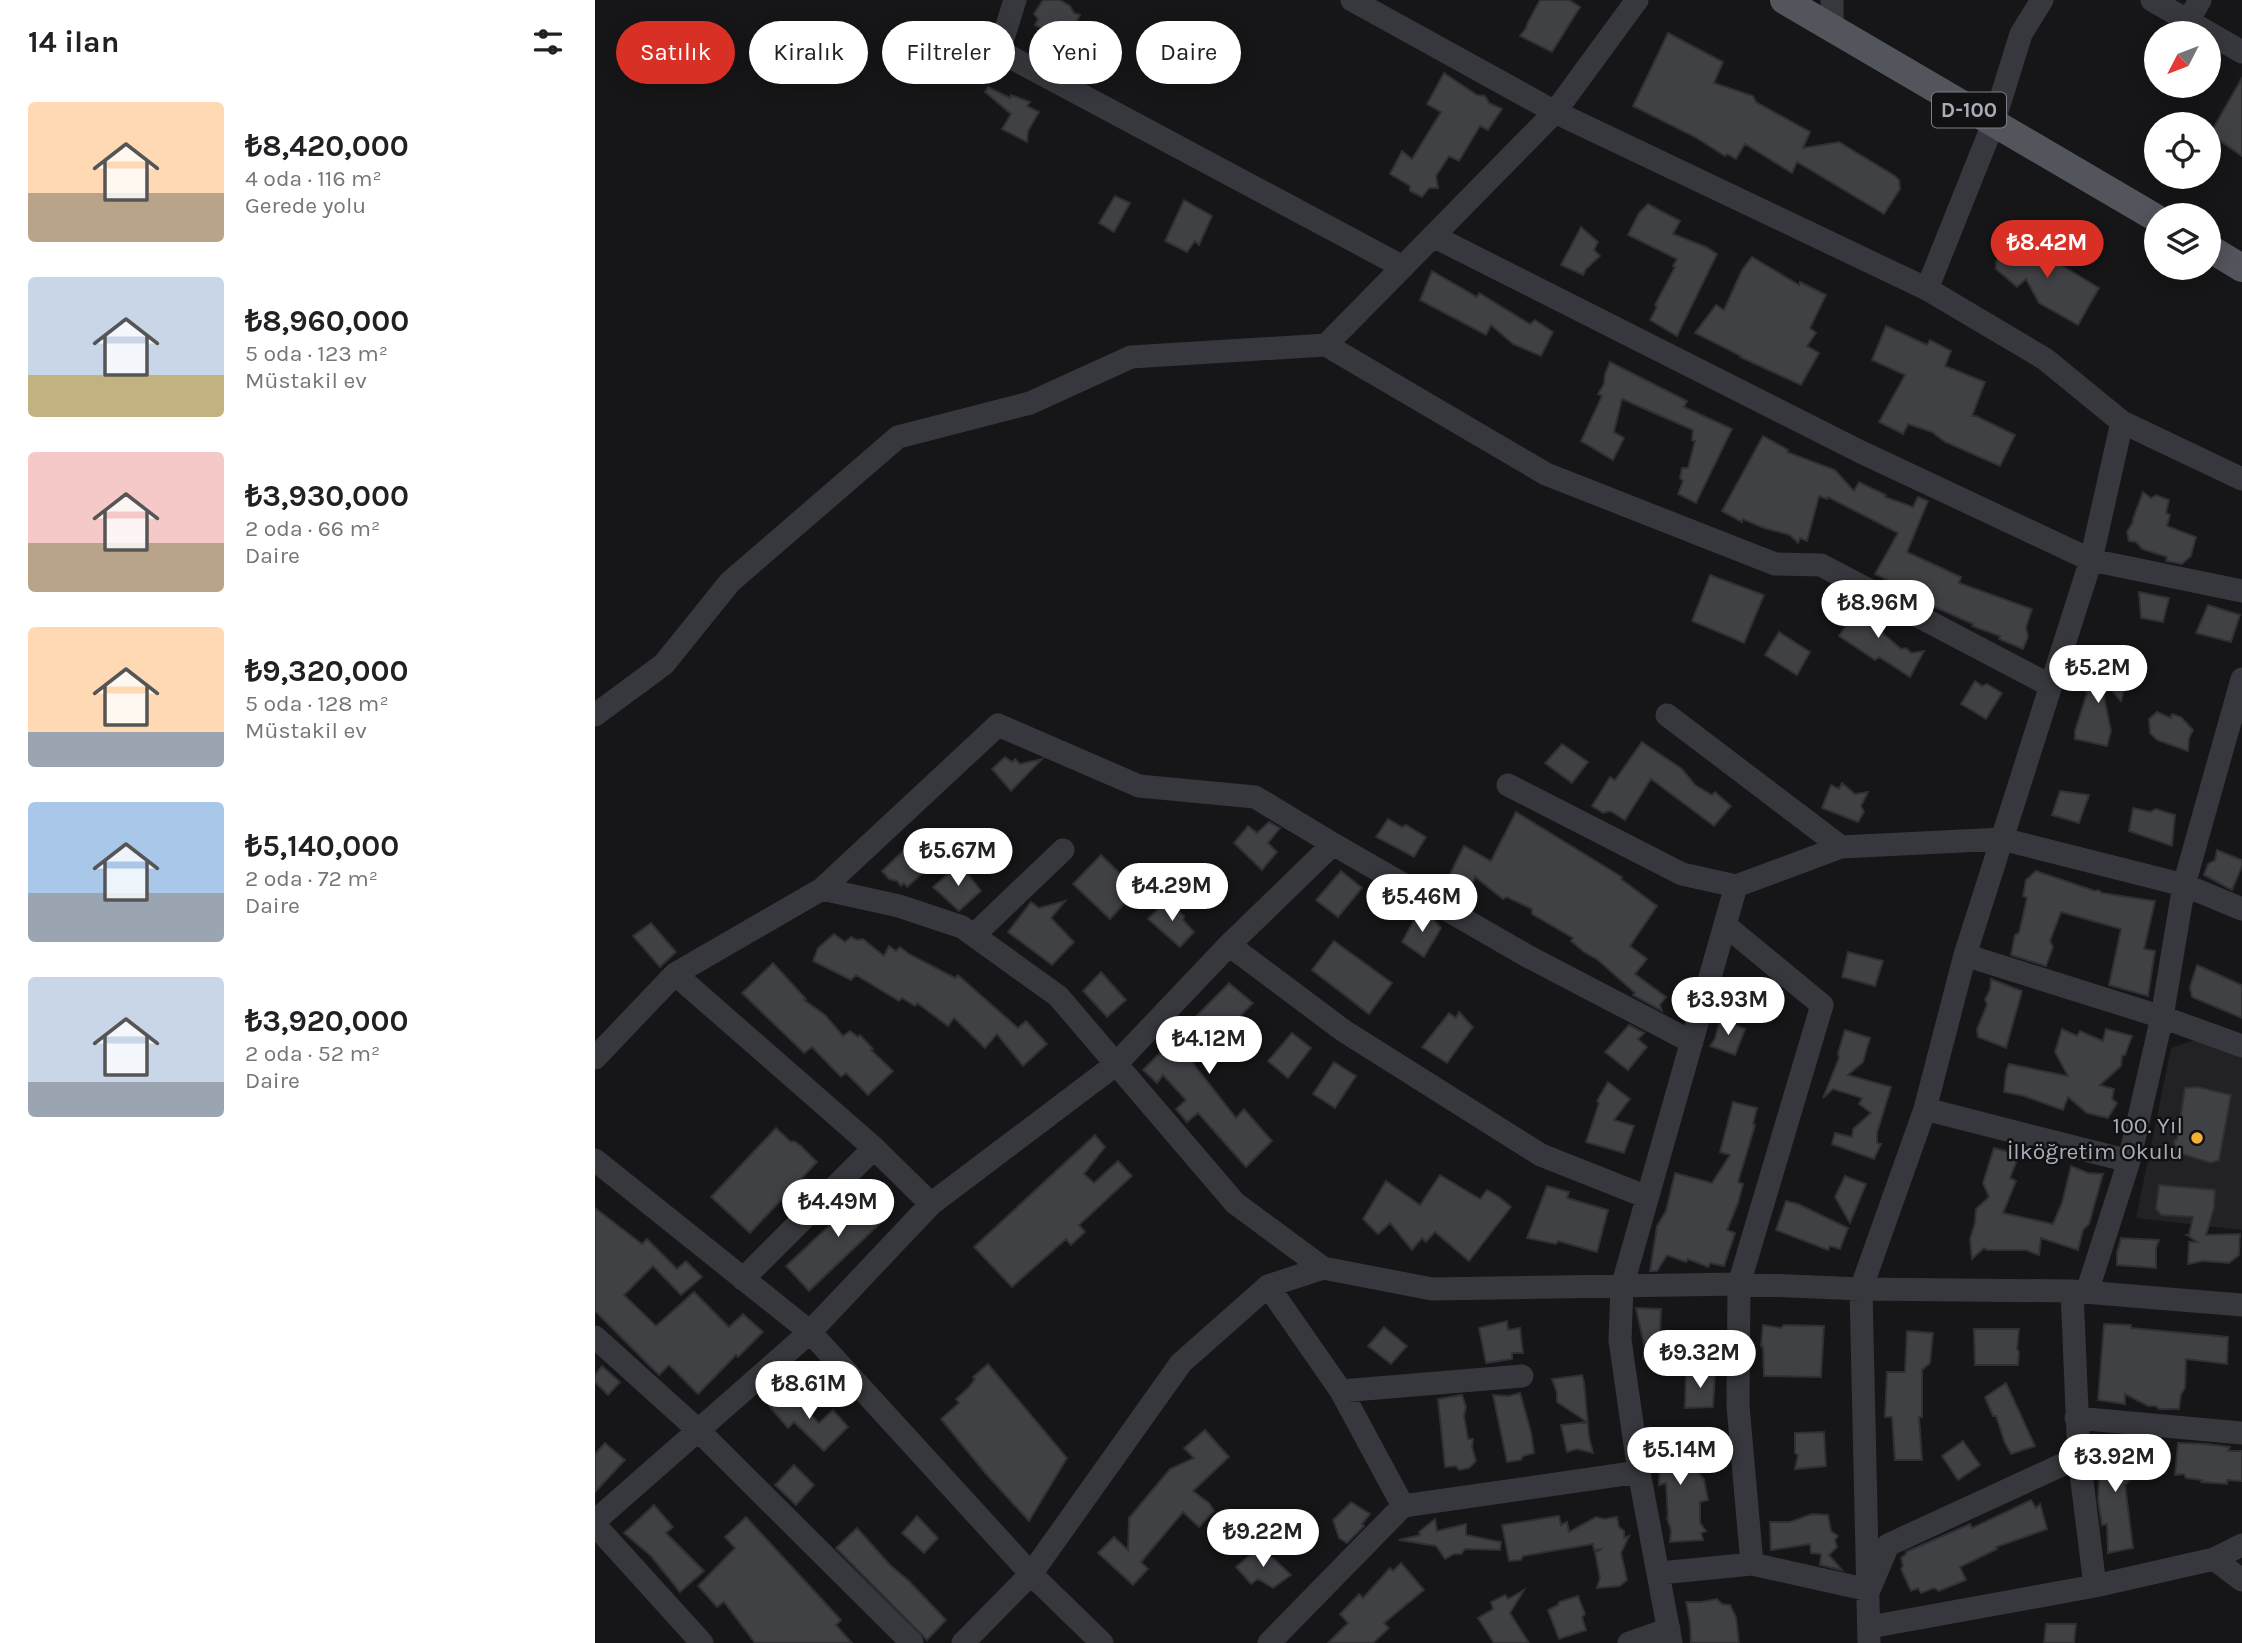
<!DOCTYPE html>
<html lang="tr">
<head>
<meta charset="utf-8">
<style>
	body { margin:0; font-family:Karla,sans-serif; background:#f2f2f2; color:#202124; height:100vh; display:flex; flex-direction:column; font-size:26px; white-space:nowrap }
	* { box-sizing:border-box; margin:0 }
	p { font-size:23px; color:#757577 }
	.icon { flex:none; width:38px; height:38px; fill:none; stroke:currentColor; stroke-width:2; stroke-linecap:round; stroke-linejoin:round }
	.map { position:relative; flex:1; overflow:hidden }
	.panel { display:flex; flex-direction:column; background:#fff; width:595px }
	.panel>* { flex:none }
	.guide { position:absolute; left:21px; top:21px; width:665px; height:63px; display:flex; gap:14px }
	.needle { width:46px; rotate:228deg }
	.controls { position:absolute; left:1549px; top:21px; display:grid; gap:14px }
	.controls a { display:grid; place-items:center; width:77px; height:77px; border-radius:50%; background:#fff; box-shadow:0 4px 18px #0003; font-size:35px }
	.price { position:absolute; translate:-50% -60px; padding:0 16px; border-radius:24px; background:#fff; color:#222; font-size:23px; line-height:46px; filter:drop-shadow(0 2px 4px #0008) }
	.price::after { content:''; position:absolute; left:50%; top:42px; width:21px; height:16px; margin-left:-10px; background:inherit; clip-path:polygon(0 0,100% 0,50% 100%) }
	.price.selected { background:#d93025; color:#fff }
	ul { padding:0; list-style:none }
	li { display:flex; align-items:center; gap:21px; height:175px; padding:0 28px }
	li span { display:grid; place-items:center; flex:none; width:196px; height:140px; border-radius:7px; color:#555 }
	li>.icon { margin-inline-start:auto }
	span .icon { width:84px; height:84px; fill:#fffc; stroke-width:1 }
	li b { font-size:30px }
	h2 { display:flex; justify-content:space-between; align-items:center; height:84px; padding:0 28px; font-size:30px }
	.chip { padding:0 24px; border-radius:32px; background:#fff; box-shadow:0 4px 18px #0003; font-size:24px; line-height:63px }
	.chip.selected { background:#d93025; color:#fff }
	main { display:flex; flex:1; min-height:0 }
	.map>svg:first-child { display:block }
	.built { fill:#222225 }
	.building { fill:#404145; stroke:#303034; stroke-width:2 }
	.lines { fill:none; stroke-linecap:round; stroke-linejoin:round }
	.minor { stroke:#37383d; stroke-width:23 }
	.major { stroke:#53555c; stroke-width:28 }
	.poi-dot { fill:#f2b134; stroke:#111113; stroke-width:2.5 }
	.labels { text-anchor:middle; dominant-baseline:central; stroke-width:5; stroke-linejoin:round; paint-order:stroke }
	.shield { fill:#111113; stroke:#7b7e86; stroke-width:2 }
	.shield-label { font-size:21px; font-weight:bold; fill:#a8adb8 }
	.poi-label { font-size:23px; fill:#a8adb8; stroke:#111113; text-anchor:end }
</style>
</head>
<body>
<main>
<section class="panel">
<h2>14 ilan<svg class="icon" aria-label="filters" viewBox="0 0 24 24"><path d="M4 7h16M4 17h16"/><circle cx="9" cy="7" r="2"/><circle cx="15" cy="17" r="2"/></svg></h2>
<ul>
<li><span style="background:linear-gradient(#ffd9b3 65%,#b9a48a 0)"><svg class="icon" aria-label="home" viewBox="0 0 24 24"><path d="M3 11l9-7 9 7M6 9v11h12V9"/></svg></span><div><b>₺8,420,000</b><p>4 oda · 116 m²</p><p>Gerede yolu</p></div></li>
<li><span style="background:linear-gradient(#c9d6e8 70%,#c2b280 0)"><svg class="icon" aria-label="home" viewBox="0 0 24 24"><path d="M3 11l9-7 9 7M6 9v11h12V9"/></svg></span><div><b>₺8,960,000</b><p>5 oda · 123 m²</p><p>Müstakil ev</p></div></li>
<li><span style="background:linear-gradient(#f6c9c9 65%,#b9a48a 0)"><svg class="icon" aria-label="home" viewBox="0 0 24 24"><path d="M3 11l9-7 9 7M6 9v11h12V9"/></svg></span><div><b>₺3,930,000</b><p>2 oda · 66 m²</p><p>Daire</p></div></li>
<li><span style="background:linear-gradient(#ffd9b3 75%,#9aa5b1 0)"><svg class="icon" aria-label="home" viewBox="0 0 24 24"><path d="M3 11l9-7 9 7M6 9v11h12V9"/></svg></span><div><b>₺9,320,000</b><p>5 oda · 128 m²</p><p>Müstakil ev</p></div></li>
<li><span style="background:linear-gradient(#a9c7e8 65%,#9aa5b1 0)"><svg class="icon" aria-label="home" viewBox="0 0 24 24"><path d="M3 11l9-7 9 7M6 9v11h12V9"/></svg></span><div><b>₺5,140,000</b><p>2 oda · 72 m²</p><p>Daire</p></div></li>
<li><span style="background:linear-gradient(#c9d6e8 75%,#9aa5b1 0)"><svg class="icon" aria-label="home" viewBox="0 0 24 24"><path d="M3 11l9-7 9 7M6 9v11h12V9"/></svg></span><div><b>₺3,920,000</b><p>2 oda · 52 m²</p><p>Daire</p></div></li>
</ul>
</section>
<div class="map">
<svg width="1647" height="1643" viewBox="0 0 1647 1643">
	<rect width="100%" height="100%" fill="#161618"/>
	<path class="built" d="M1603 1039 1647 1057V1230L1541 1218 1576 1048Z"/>
	<path class="building" d="M448 0H465L475 6 479 13 485 15 468 47 449 36 453 32 440 25 443 19 439 14Z
		M945 0H974L985 7 957 52 925 36 931 28 932 24Z
		M1073 33 1128 62 1119 83 1158 96 1161 102 1215 132 1208 148 1244 142 1300 176 1304 180 1305 189 1289 214 1202 162 1197 173 1150 144 1141 159 1132 154 1130 156 1100 137 1038 106Z
		M849 73 882 95 890 96 894 103 907 109 893 130 885 126 864 161 854 156 841 176 843 188H834L827 197 815 191V186L795 174 807 151 817 159 846 112 832 104Z
		M1647 78V156L1615 134Z
		M393 87 415 98 416 95 435 102 432 106 444 112 433 131 432 142 407 129 416 114 390 92Z
		M520 196 535 203 519 232 504 223Z
		M589 200 617 216 604 245 600 241 592 252 570 241Z
		M1053 204 1085 221 1078 234 1111 247 1122 254 1082 336 1055 320 1062 307 1060 305 1080 267 1078 266 1082 259 1033 235 1044 213Z
		M986 227 1003 242 999 250 1005 256 991 269 988 275 966 265Z
		M1417 235 1504 288 1483 325 1444 303 1431 279 1422 287 1401 269V262Z
		M1157 257 1204 285 1205 282 1231 295 1215 328 1221 333 1212 346 1224 353 1206 385 1145 357 1146 356 1100 333 1121 305 1129 310 1147 270Z
		M837 271 882 297 884 293 935 324 940 320 958 332 946 356 918 344 896 325 891 335 825 300Z
		M1291 326 1332 345 1335 340 1356 351 1350 366 1390 382 1377 416H1381L1420 435 1405 466 1350 442 1337 432 1313 424 1308 434 1284 422 1310 375 1277 360Z
		M1015 362 1092 401 1089 407 1137 429 1101 503 1083 494 1088 481 1085 478 1087 468H1093L1100 441 1097 440 1098 430 1027 399 1019 432 1029 438 1018 460 986 441 1007 396 1003 394 1009 384 1010 374Z
		M1168 436 1193 450 1192 452 1240 470 1259 491 1264 482 1291 495 1290 497 1318 507 1323 497 1333 501 1312 552 1366 577 1364 583 1437 609 1431 627 1433 637 1428 649 1404 639 1405 636 1377 626 1378 624 1326 601 1327 597 1280 574 1303 533 1233 497 1232 499 1224 496 1212 541 1205 538 1203 543 1195 535 1169 528 1148 519 1147 522 1127 511Z
		M1548 492 1556 498 1561 495 1574 500 1571 513 1575 515 1572 526 1601 537 1596 556 1587 564 1571 561 1572 557 1547 549 1541 542 1534 541 1532 532 1538 522V519Z
		M1115 575 1169 595 1149 643 1097 621Z
		M1544 592 1574 598 1568 622 1546 618Z
		M1267 602 1294 616 1284 630 1306 649 1311 648 1316 653 1329 651 1315 677 1284 657 1280 660 1244 636Z
		M1613 605 1645 615 1636 642 1601 633Z
		M1184 632 1215 652 1202 675 1170 655Z
		M1500 653 1503 666 1533 675 1526 701 1505 677 1516 731 1512 746 1480 739V731L1492 693 1490 689 1496 667 1493 663 1497 665Z
		M1380 681 1387 686 1392 684 1407 693 1391 719 1366 704Z
		M1562 712 1576 718 1577 714 1586 717 1598 730 1594 738 1593 751 1562 740 1555 733 1554 719Z
		M1047 742 1087 769 1100 785 1117 795 1120 792 1136 806 1119 826 1056 779 1030 820 1015 811 1008 813 997 806 1015 777 1020 780Z
		M967 744 993 762 977 783 950 763Z
		M410 757 417 762 420 759 425 764 447 759 416 791 397 769Z
		M1247 783 1260 794 1273 792 1266 806 1269 812 1263 822 1227 808 1236 785 1244 789Z
		M1465 791 1494 795 1484 823 1457 815Z
		M1538 808 1555 812 1561 809 1580 815 1577 846 1534 831Z
		M921 812 1027 877 1026 879 1062 906 1035 946 1052 959 1040 974 1071 997 1065 1005 1067 1011 1038 995 1040 993 1003 960 989 952 976 941 978 938 937 914V909L912 897 908 899 880 877 877 885 855 874 869 846 896 861Z
		M793 819 807 827 811 825 831 837 819 857 781 837Z
		M674 822 685 828 673 843 682 852 667 870 639 843 653 826 662 833Z
		M309 850 315 856 319 857 331 870 312 887 309 883 306 886 302 881 294 879 287 871Z
		M1622 850 1647 860V866L1637 890 1609 875 1613 864 1620 860Z
		M506 855 542 890 515 919 478 884Z
		M365 864 386 891 364 911 338 887Z
		M746 871 767 888 743 917 721 900Z
		M1441 871 1500 891 1503 890 1507 893 1560 901 1549 949 1560 951 1553 996 1514 985 1526 929 1466 912 1455 941 1458 947 1451 966 1416 955 1420 935 1424 933 1432 898 1428 896 1431 880Z
		M572 900 589 916 588 920 599 932 585 947 553 919Z
		M470 901 456 918 479 942 457 965 413 932 436 902 444 908Z
		M824 911 837 918 846 928 829 957 807 942Z
		M56 923 81 952 65 967 38 936Z
		M239 934 250 942 256 937 262 940 268 939 289 956 294 946 301 951 305 947 314 954 360 978 363 975 423 1028 431 1021 452 1044 428 1066 402 1034 390 1048 359 1018 353 1026 322 1003 320 1006 307 998 304 1001 261 975 256 980 218 961 223 948Z
		M739 941 797 983 774 1014 717 970Z
		M1253 952 1288 961 1280 986 1247 977Z
		M178 963 211 999 209 1000 230 1015 248 1036 255 1031 263 1037 265 1035 278 1049 276 1050 298 1071 273 1095 251 1073 246 1077 217 1047 209 1053 147 993Z
		M1602 965 1647 985V1018L1597 997 1595 987Z
		M506 972 531 1000 512 1017 488 991Z
		M1396 979 1427 991 1411 1048 1383 1037 1382 1029 1392 1005 1390 999 1395 990Z
		M634 983 658 1003 598 1063 641 1118 649 1109 677 1141 651 1167 603 1113 592 1122 581 1109 591 1100 568 1075 562 1083 548 1070Z
		M864 1012 878 1027 852 1063 827 1047 854 1013 861 1018Z
		M1125 1019 1150 1029 1140 1055 1115 1046 1120 1039Z
		M1034 1025 1049 1033 1043 1039 1052 1047 1033 1070 1010 1052Z
		M1467 1029 1482 1036 1485 1031 1508 1041 1511 1029 1537 1036 1530 1055 1527 1056 1526 1066 1505 1085 1519 1089 1517 1099 1522 1103 1513 1118 1492 1113 1473 1097 1468 1110 1429 1096 1409 1092 1411 1071 1414 1064 1473 1076 1460 1052Z
		M1250 1030 1275 1038 1268 1062 1253 1075 1296 1087 1282 1133V1143L1286 1144 1279 1159 1237 1144 1240 1133 1257 1137 1258 1129 1276 1113 1264 1104 1267 1098 1238 1089 1228 1098 1244 1058 1243 1053Z
		M697 1033 716 1048 693 1078 673 1061Z
		M739 1062 761 1076 740 1108 718 1094Z
		M1013 1082 1035 1099 1019 1120 1039 1126 1029 1153 991 1142 1004 1103 1002 1101Z
		M1603 1087 1636 1095 1624 1160 1616 1163 1581 1152 1579 1141 1582 1139 1590 1088Z
		M1138 1102 1162 1108 1158 1124 1160 1125 1143 1182 1148 1184 1143 1203 1132 1230 1140 1233 1129 1266 1115 1263 1113 1267 1093 1259 1091 1262 1072 1255 1062 1271H1055L1062 1226 1071 1211 1080 1173 1117 1183 1135 1155 1125 1152Z
		M181 1128 196 1142 199 1141 206 1146 222 1162 155 1233 116 1197Z
		M500 1135 510 1147 489 1174 499 1183 523 1161 537 1176 484 1225 490 1232 476 1245 471 1239 417 1287 379 1247Z
		M1399 1148 1424 1155 1415 1178 1421 1181 1408 1213 1458 1224 1467 1203 1476 1166 1493 1173 1508 1174 1494 1224 1488 1230 1483 1250 1446 1238 1444 1255 1431 1250H1392L1389 1248 1377 1259 1375 1239 1380 1223 1381 1209 1394 1197 1388 1183Z
		M845 1175 885 1199 892 1190 904 1197 916 1207 874 1261 840 1232 831 1242 827 1238 817 1250 795 1223 783 1234 768 1219 791 1181 825 1205Z
		M1250 1176 1271 1184 1255 1223 1240 1197Z
		M1564 1185 1620 1190 1619 1208 1611 1235 1645 1234 1644 1255 1634 1263 1608 1261 1593 1264 1594 1242H1602L1592 1235H1594L1598 1217 1566 1215 1561 1209Z
		M952 1186 974 1192 972 1198 1013 1210 1002 1252 963 1241 961 1244 932 1238Z
		M269 1187 294 1215 214 1291 191 1266 252 1209 249 1205Z
		M1191 1201 1203 1204 1253 1228 1245 1249 1235 1246 1233 1250 1181 1230Z
		M0 1208 47 1244 52 1239 82 1269 91 1261 107 1277 86 1295 58 1266 29 1295 61 1326 99 1292 134 1327 148 1314 168 1332 143 1357 141 1355 103 1394 74 1365 64 1375 0 1311Z
		M1526 1238 1564 1240 1561 1248V1268L1522 1265V1253Z
		M1041 1308 1066 1309 1065 1334 1076 1335 1078 1360 1048 1359 1050 1349Z
		M912 1321 913 1330 925 1328 928 1353H917V1359L891 1363 884 1328Z
		M1509 1324 1536 1325V1328L1633 1337 1632 1364 1591 1359 1590 1388 1586 1394 1584 1409H1564L1561 1406H1553L1530 1394V1404L1503 1400Z
		M1168 1325 1186 1328 1189 1325 1229 1326 1226 1377 1169 1376 1168 1348 1166 1346Z
		M789 1327 812 1346 796 1364 773 1346Z
		M1379 1329H1424L1422 1349 1424 1352 1423 1365H1380Z
		M1312 1331 1338 1333 1335 1363 1327 1370V1417H1324L1327 1460H1300L1297 1417H1290L1292 1372H1310Z
		M393 1364 472 1458 434 1521 391 1474 346 1419 364 1403 361 1399 374 1387 380 1379 378 1377Z
		M7 1366 25 1382 13 1395 0 1382V1375Z
		M1120 1373 1118 1407 1090 1408 1091 1374Z
		M987 1375 989 1382 994 1437 998 1453 982 1449 972 1452 966 1425 992 1422 962 1402V1393L957 1379Z
		M1411 1383 1440 1446 1416 1454 1410 1443 1401 1416H1398L1390 1397Z
		M191 1390 224 1423 238 1410 253 1427 229 1451 199 1422 193 1428 174 1406Z
		M925 1393 936 1432 939 1453 928 1456 926 1460 912 1462 898 1395 914 1396Z
		M867 1395 871 1407 869 1416 873 1439H878L877 1447 881 1461 874 1468 864 1470 861 1466 850 1467 843 1399Z
		M1083 1428 1086 1456 1097 1454 1099 1468 1109 1479 1113 1500 1105 1502V1523L1111 1531 1106 1533 1108 1540 1075 1542 1076 1530 1072 1518H1073L1071 1483 1064 1485 1065 1456 1059 1457 1057 1432Z
		M610 1430 634 1457 598 1491 614 1503 619 1511 604 1527 588 1512 546 1562 553 1569 538 1585 503 1553 519 1537 533 1550 534 1518 575 1469 599 1458 589 1448Z
		M1229 1432 1231 1466 1200 1469 1203 1455 1200 1453V1433Z
		M1368 1441 1385 1465 1363 1480 1347 1456Z
		M1505 1441 1525 1445 1541 1458 1539 1476 1530 1485 1538 1548 1513 1553 1512 1524 1507 1525 1503 1500 1504 1479H1502Z
		M10 1443 30 1460 0 1492V1454Z
		M1583 1443 1612 1444 1635 1447 1633 1451H1647V1481L1632 1480V1484L1606 1482 1607 1480 1591 1478 1589 1474 1580 1475Z
		M199 1465 219 1485 201 1505 180 1485Z
		M1436 1500 1441 1508 1445 1504 1452 1529 1401 1547 1402 1549 1365 1567 1371 1580 1344 1591 1339 1588 1326 1593 1323 1588 1316 1591 1306 1569 1308 1566 1306 1558 1311 1554V1552L1375 1524 1377 1528Z
		M756 1502 775 1514 767 1524 769 1526 752 1543 744 1538 738 1520Z
		M59 1505 78 1527 71 1533 109 1571 85 1592 56 1556 29 1533Z
		M1217 1514 1233 1515 1236 1531 1243 1536 1240 1540 1242 1547 1234 1555 1247 1570 1225 1565 1226 1554 1216 1553 1215 1544 1176 1550 1175 1522H1195Z
		M322 1516 343 1538 329 1553 307 1533Z
		M964 1516 966 1525 972 1522 974 1532 1001 1517 1009 1519 1022 1517 1024 1527 1029 1531V1538L1034 1536 1026 1553 1032 1580 1025 1586 1002 1588 1005 1578 1000 1552 1007 1549 999 1550 998 1544 928 1556 926 1560 914 1561 907 1525Z
		M151 1517 246 1620 241 1625 257 1643H160L129 1602 122 1607 103 1586 140 1548 130 1537Z
		M840 1519 842 1531 871 1524V1535L906 1542 905 1550 870 1549 866 1554H859L850 1559 841 1546 804 1540 825 1535 824 1532Z
		M262 1528 295 1565 314 1581 351 1620 332 1640 241 1548Z
		M665 1546 696 1575 678 1588 663 1579 656 1584 641 1567Z
		M806 1563 829 1590 789 1623 794 1628 778 1643H733L753 1623 745 1614 764 1594 768 1598 795 1568 798 1571Z
		M929 1590 915 1613 934 1643H899L883 1618 898 1609 896 1602 910 1595 913 1599Z
		M983 1596 990 1614 987 1617 991 1630 964 1639 953 1610 963 1605 964 1602Z
		M1122 1599 1127 1604 1135 1605 1141 1617 1144 1643H1096L1095 1622 1091 1602H1106Z
		M1451 1624H1481L1479 1643H1449Z"/>
	<g class="lines">
		<path class="minor" d="M420 0 404 51 808 267
			M757 0 960 112 1332 289
			M1042 0 960 112 731 345 951 474 1180 564 1226 565 1456 686
			M1237 0V28
			M1557 0 1647 52
			M1593 21 1605 0
			M838 236 1266 452 1496 560 1647 591
			M1527 422 1647 479
			M0 715 69 664 135 582 303 437 435 403 536 357 731 345
			M1072 715 1246 847
			M913 785 1087 874 1141 886
			M227 889 403 725 544 786 660 797 738 844
			M1130 925 1227 1005 1144 1284 1143 1406 1157 1564
			M379 935 468 850
			M634 945 749 1031 946 1155 1052 1197
			M1370 955 1567 1017 1647 1046
			M80 974 279 1148 336 1204
			M0 1058 80 974 227 889 304 906 367 927 463 996 640 1203 728 1268 837 1289 1144 1284 1266 1289 1477 1291 1647 1305
			M1330 1109 1534 1161
			M0 1160 215 1332 436 1574 507 1643
			M148 1279 279 1148
			M673 1286 746 1391 808 1506
			M1477 1291 1484 1457 1500 1586
			M1492 1292 1534 1161 1567 1017 1589 885 1647 679
			M0 1337 103 1430 317 1643
			M746 1391 927 1376
			M1481 1418 1647 1433
			M0 1521 215 1332 336 1204 520 1065 634 945 738 844 934 957 1097 1042
			M0 1525 107 1643
			M1619 1559 1647 1580
			M1065 1573 1157 1564 1274 1590 1293 1545 1484 1457
			M1275 1627 1500 1586 1619 1559 1647 1545
			M368 1643 436 1574 586 1363 673 1286 728 1268
			M674 1643 808 1506 1044 1472
			M1034 1643 1074 1629
			M1076 1643 1044 1472 1025 1340 1027 1287 1141 886 1246 847 1407 839 1589 885 1647 909
			M1274 1643 1266 1289 1330 1109 1370 955 1496 560 1527 422 1450 359 1332 289 1398 124 1426 34 1447 0"/>
		<path class="major" d="M1189 0 1561 218
			M1614 248 1647 268"/>
	</g>
	<circle class="poi-dot" cx="1602" cy="1138" r="7"/>
	<g class="labels">
		<rect class="shield" x="1337" y="92.5" width="74" height="35" rx="5"/>
		<g class="shield-label">
			<text x="1374" y="110">D-100</text>
		</g>
		<g class="poi-label">
			<text x="1588" y="1125">100. Yıl<tspan x="1588" dy="26">İlköğretim Okulu</tspan></text>
		</g>
	</g>
</svg>
<div class="controls">
<a><svg class="needle" viewBox="-14 -14 28 28"><path d="M0-13l5 13h-10z" fill="#e53935"/><path d="M0 13l5-13h-10z" fill="#757577"/></svg></a>
<a><svg class="icon" aria-label="locate" viewBox="0 0 24 24"><circle cx="12" cy="12" r="6"/><path d="M12 2v4M12 18v4M2 12h4M18 12h4"/></svg></a>
<a><svg class="icon" aria-label="layers" viewBox="0 0 24 24"><path d="M12 4l9 5-9 5-9-5zM3 14l9 5 9-5"/></svg></a>
</div>
<b class="price selected" style="left:1452px;top:280px">₺8.42M</b>
<b class="price" style="left:1283px;top:640px">₺8.96M</b>
<b class="price" style="left:1503px;top:705px">₺5.2M</b>
<b class="price" style="left:363px;top:888px">₺5.67M</b>
<b class="price" style="left:577px;top:923px">₺4.29M</b>
<b class="price" style="left:827px;top:934px">₺5.46M</b>
<b class="price" style="left:1133px;top:1037px">₺3.93M</b>
<b class="price" style="left:614px;top:1076px">₺4.12M</b>
<b class="price" style="left:243px;top:1239px">₺4.49M</b>
<b class="price" style="left:1105px;top:1390px">₺9.32M</b>
<b class="price" style="left:214px;top:1421px">₺8.61M</b>
<b class="price" style="left:1085px;top:1487px">₺5.14M</b>
<b class="price" style="left:1520px;top:1494px">₺3.92M</b>
<b class="price" style="left:668px;top:1569px">₺9.22M</b>
<div class="guide">
<a class="chip selected">Satılık</a>
<a class="chip">Kiralık</a>
<a class="chip">Filtreler</a>
<a class="chip">Yeni</a>
<a class="chip">Daire</a>
</div>
</div>
</main>
</body>
</html>
